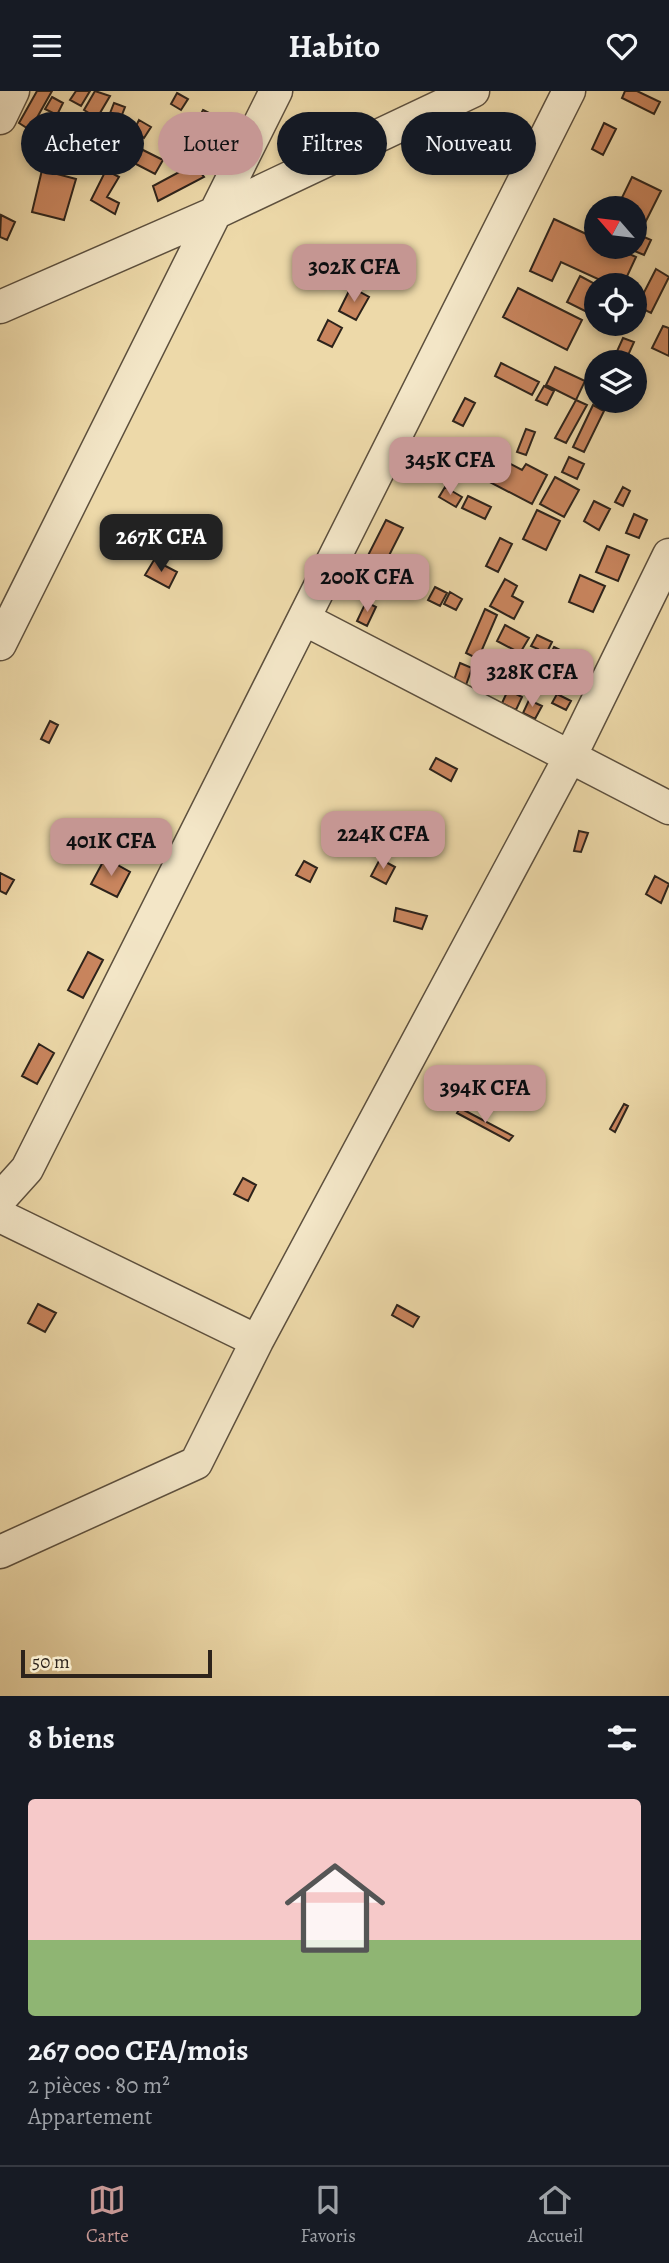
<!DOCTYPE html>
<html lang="fr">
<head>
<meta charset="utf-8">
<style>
	body { margin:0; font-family:Alegreya,serif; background:#242831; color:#f1f3f6; height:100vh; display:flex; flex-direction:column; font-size:26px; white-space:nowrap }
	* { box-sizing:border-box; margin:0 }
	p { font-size:23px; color:#9ea1a6 }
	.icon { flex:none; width:38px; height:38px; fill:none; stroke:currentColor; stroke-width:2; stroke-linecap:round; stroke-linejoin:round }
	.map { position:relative; height:1605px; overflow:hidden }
	.panel { display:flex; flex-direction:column; background:#171b24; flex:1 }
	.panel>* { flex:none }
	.banner { position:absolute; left:21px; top:21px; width:628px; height:63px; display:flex; gap:14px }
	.needle { width:46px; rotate:298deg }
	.buttons { position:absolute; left:584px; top:105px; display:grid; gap:14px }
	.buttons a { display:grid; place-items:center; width:63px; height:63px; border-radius:50%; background:#171b24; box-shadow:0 4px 10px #0003; font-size:35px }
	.scale { position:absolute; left:21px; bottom:18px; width:191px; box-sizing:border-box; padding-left:7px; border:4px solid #2d231b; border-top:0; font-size:19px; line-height:24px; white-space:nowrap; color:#2d231b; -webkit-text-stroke:5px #f3e6c7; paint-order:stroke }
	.price { position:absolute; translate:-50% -60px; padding:0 16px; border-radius:14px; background:#c59692; color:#111; font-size:23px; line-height:46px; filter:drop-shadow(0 2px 4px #0008) }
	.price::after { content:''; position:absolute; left:50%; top:42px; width:21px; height:16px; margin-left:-10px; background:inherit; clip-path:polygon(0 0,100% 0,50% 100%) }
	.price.selected { background:#222; color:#fff }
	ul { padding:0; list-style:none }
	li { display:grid; align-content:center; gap:14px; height:371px; padding:0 28px }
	li span { display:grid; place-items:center; height:217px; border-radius:7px; color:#555 }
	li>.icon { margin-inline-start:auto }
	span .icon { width:126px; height:126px; fill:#fffc; stroke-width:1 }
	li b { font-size:30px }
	h2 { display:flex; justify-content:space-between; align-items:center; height:84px; padding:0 28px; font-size:30px }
	.pill { padding:0 24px; border-radius:32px; background:#171b24; box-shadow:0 4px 10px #0003; font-size:24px; line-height:63px }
	.pill.selected { background:#c59692; color:#111 }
	header { display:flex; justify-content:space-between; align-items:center; height:91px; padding:0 28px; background:#171b24; font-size:32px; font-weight:600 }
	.dock { display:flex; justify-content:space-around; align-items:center; height:98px; border-top:2px solid #363941; background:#171b24; font-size:19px; color:#9ea1a6 }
	.dock a { display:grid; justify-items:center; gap:4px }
	.dock .selected { color:#c59692 }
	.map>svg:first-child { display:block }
	.building { fill:#c9855e; stroke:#2d231b; stroke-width:2 }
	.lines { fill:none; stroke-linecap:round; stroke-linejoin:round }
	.minor-casing { stroke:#5d503e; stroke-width:35 }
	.minor { stroke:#f3e6c7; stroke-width:32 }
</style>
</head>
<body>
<header><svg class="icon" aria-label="menu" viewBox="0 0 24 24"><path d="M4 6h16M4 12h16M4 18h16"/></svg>Habito<svg class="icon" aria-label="heart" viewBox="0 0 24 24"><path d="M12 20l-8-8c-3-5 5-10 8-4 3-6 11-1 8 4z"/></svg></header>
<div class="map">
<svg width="669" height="1605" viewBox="0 0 669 1605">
	<rect width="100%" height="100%" fill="#edd9a9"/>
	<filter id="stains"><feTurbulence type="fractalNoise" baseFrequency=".00286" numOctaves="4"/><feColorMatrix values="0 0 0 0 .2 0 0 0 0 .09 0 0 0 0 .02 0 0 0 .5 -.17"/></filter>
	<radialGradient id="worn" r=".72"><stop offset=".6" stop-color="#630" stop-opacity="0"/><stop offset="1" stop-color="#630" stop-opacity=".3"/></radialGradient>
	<path class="building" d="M37 0H52L30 39 19 32Z
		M76 0H90L81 15 70 9Z
		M95 0 110 5 97 27 84 19Z
		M625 0H637L660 11 654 23 622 7Z
		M177 2 188 8 181 19 171 13Z
		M52 6 63 12 57 24 45 18Z
		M114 12 125 16 102 75 91 71Z
		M203 19 215 25 208 38 196 32Z
		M58 24 71 30 65 42 52 35Z
		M139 29 151 36 144 47 133 41Z
		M604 32 616 38 603 64 592 58Z
		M218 37 232 43 221 65 207 58Z
		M48 39 62 47 57 57 42 49Z
		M179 44 192 50 179 74 167 68Z
		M118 50 131 56 121 80 107 74Z
		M141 58 163 69 155 83 134 72Z
		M194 73 204 86 158 110 153 95Z
		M42 79 76 88 64 129 32 121Z
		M106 79 119 86 107 106 119 112 115 123 91 109Z
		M632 86 661 100 641 140 635 137V117H617Z
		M1 124 15 131 7 149 0 146Z
		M554 128 597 148V156H614L636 166 623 194H611L561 171 552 190 530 180Z
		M635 142 651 149 644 164 625 156H635Z
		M656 178 669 186 651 222 637 215Z
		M580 185 597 194 595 225 567 211Z
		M351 196 369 206 356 229 339 220Z
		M518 197 582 229 567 259 503 226Z
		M328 229 342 237 332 256 318 249Z
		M663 235 669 237V265L652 257Z
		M623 247 634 251 625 271H617L613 269Z
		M501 272 539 291 532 304 495 285Z
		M555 276 585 290 576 309 546 294Z
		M544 295 554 300 547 314 536 309Z
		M465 307 475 312 463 335 453 330Z
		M576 309 587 314 566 352 555 347Z
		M593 314 604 320 584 361 573 356Z
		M526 338 535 341 526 364 517 361Z
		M451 350 488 370 496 355 507 361 503 369 522 379 526 373 547 384 532 413 442 366Z
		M569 366 584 373 577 388 562 381Z
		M555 386 579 399 564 426 540 413Z
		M445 396 462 406 456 416 439 406Z
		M623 396 630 400 623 415 615 411Z
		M468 405 491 416 485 428 462 417Z
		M594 410 610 418 599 439 584 430Z
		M537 419 560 430 546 459 523 448Z
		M634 423 647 429 639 447 626 442Z
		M386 429 403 437 371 500 354 492Z
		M500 447 512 453 498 481 486 475Z
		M607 455 629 464 618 490 596 481Z
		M154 469 177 481 169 497 145 484Z
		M397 474 421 488 415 499 391 485Z
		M580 484 605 495 593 521 569 511Z
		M505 488 517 495 512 505 523 511 514 528 490 515Z
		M435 496 447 502 440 515 428 509Z
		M450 501 462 508 456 519 444 513Z
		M366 511 376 516 367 535 357 530Z
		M485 518 497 524 478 568 466 562Z
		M505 534 529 547 520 562 497 550Z
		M537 544 552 551 544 567 536 564 538 558 531 555Z
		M554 556 584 571 571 599 540 585Z
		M460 572 472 577 466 594 454 589Z
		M508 599 522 606 516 619 502 612Z
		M557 603 571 610 566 619 552 612Z
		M529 609 542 615 535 628 523 622Z
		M50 630 58 634 49 652 41 648Z
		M436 667 457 678 451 690 430 678Z
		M579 740 588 742 581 761 574 760Z
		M105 767 130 781 117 806 91 793Z
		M380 768 395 776 386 793 371 785Z
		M304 770 317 777 310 791 296 784Z
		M0 782 14 789 6 803 0 800Z
		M655 785 669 793 661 812 646 803Z
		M396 817 427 825 422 838 394 830Z
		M88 861 103 869 83 907 68 899Z
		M39 953 54 962 37 993 22 985Z
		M624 1013 628 1015 615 1041 610 1038Z
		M460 1017 513 1045 509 1050 457 1022Z
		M243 1087 256 1094 248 1110 234 1103Z
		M38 1213 56 1222 45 1241 28 1232Z
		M397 1214 419 1226 413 1236 392 1224Z"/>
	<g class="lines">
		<defs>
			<path id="minor" d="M0 27 13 0
				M0 216 215 122 473 0
				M304 528 669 717
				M0 553 276 0
				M0 1108 27 1078 569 0
				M0 1125 257 1250
				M0 1461 196 1372 257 1250 570 666 669 464"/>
		</defs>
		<use href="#minor" class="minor-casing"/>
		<use href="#minor" class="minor"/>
	</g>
	<rect width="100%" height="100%" filter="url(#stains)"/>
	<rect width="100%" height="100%" fill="url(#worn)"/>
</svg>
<div class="buttons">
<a><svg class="needle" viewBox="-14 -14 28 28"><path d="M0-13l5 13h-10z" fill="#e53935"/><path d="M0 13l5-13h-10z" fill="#9ea1a6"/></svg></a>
<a><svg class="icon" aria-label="locate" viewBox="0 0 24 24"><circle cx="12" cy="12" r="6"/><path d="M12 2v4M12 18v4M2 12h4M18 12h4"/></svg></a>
<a><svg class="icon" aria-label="layers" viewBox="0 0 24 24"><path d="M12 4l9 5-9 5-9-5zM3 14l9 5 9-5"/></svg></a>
</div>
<div class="scale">50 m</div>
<b class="price" style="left:354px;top:213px">302K CFA</b>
<b class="price" style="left:450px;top:406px">345K CFA</b>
<b class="price selected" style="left:161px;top:483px">267K CFA</b>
<b class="price" style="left:367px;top:523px">200K CFA</b>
<b class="price" style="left:532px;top:618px">328K CFA</b>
<b class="price" style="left:383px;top:780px">224K CFA</b>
<b class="price" style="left:111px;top:787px">401K CFA</b>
<b class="price" style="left:485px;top:1034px">394K CFA</b>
<div class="banner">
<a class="pill">Acheter</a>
<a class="pill selected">Louer</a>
<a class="pill">Filtres</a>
<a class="pill">Nouveau</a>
</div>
</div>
<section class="panel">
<h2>8 biens<svg class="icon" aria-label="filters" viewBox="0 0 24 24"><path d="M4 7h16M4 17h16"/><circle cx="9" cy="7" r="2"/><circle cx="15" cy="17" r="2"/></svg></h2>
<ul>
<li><span style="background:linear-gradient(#f6c9c9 65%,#8fb573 0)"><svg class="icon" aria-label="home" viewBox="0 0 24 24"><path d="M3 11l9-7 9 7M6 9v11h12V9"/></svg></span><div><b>267 000 CFA/mois</b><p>2 pièces · 80 m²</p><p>Appartement</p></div></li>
</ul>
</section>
<nav class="dock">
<a class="selected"><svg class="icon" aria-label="map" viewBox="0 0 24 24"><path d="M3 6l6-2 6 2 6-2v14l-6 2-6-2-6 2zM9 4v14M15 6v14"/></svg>Carte</a>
<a><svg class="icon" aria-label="saved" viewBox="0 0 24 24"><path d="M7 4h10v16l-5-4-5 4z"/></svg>Favoris</a>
<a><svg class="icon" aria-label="home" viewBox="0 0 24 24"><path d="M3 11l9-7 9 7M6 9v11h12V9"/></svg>Accueil</a>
</nav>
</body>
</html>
